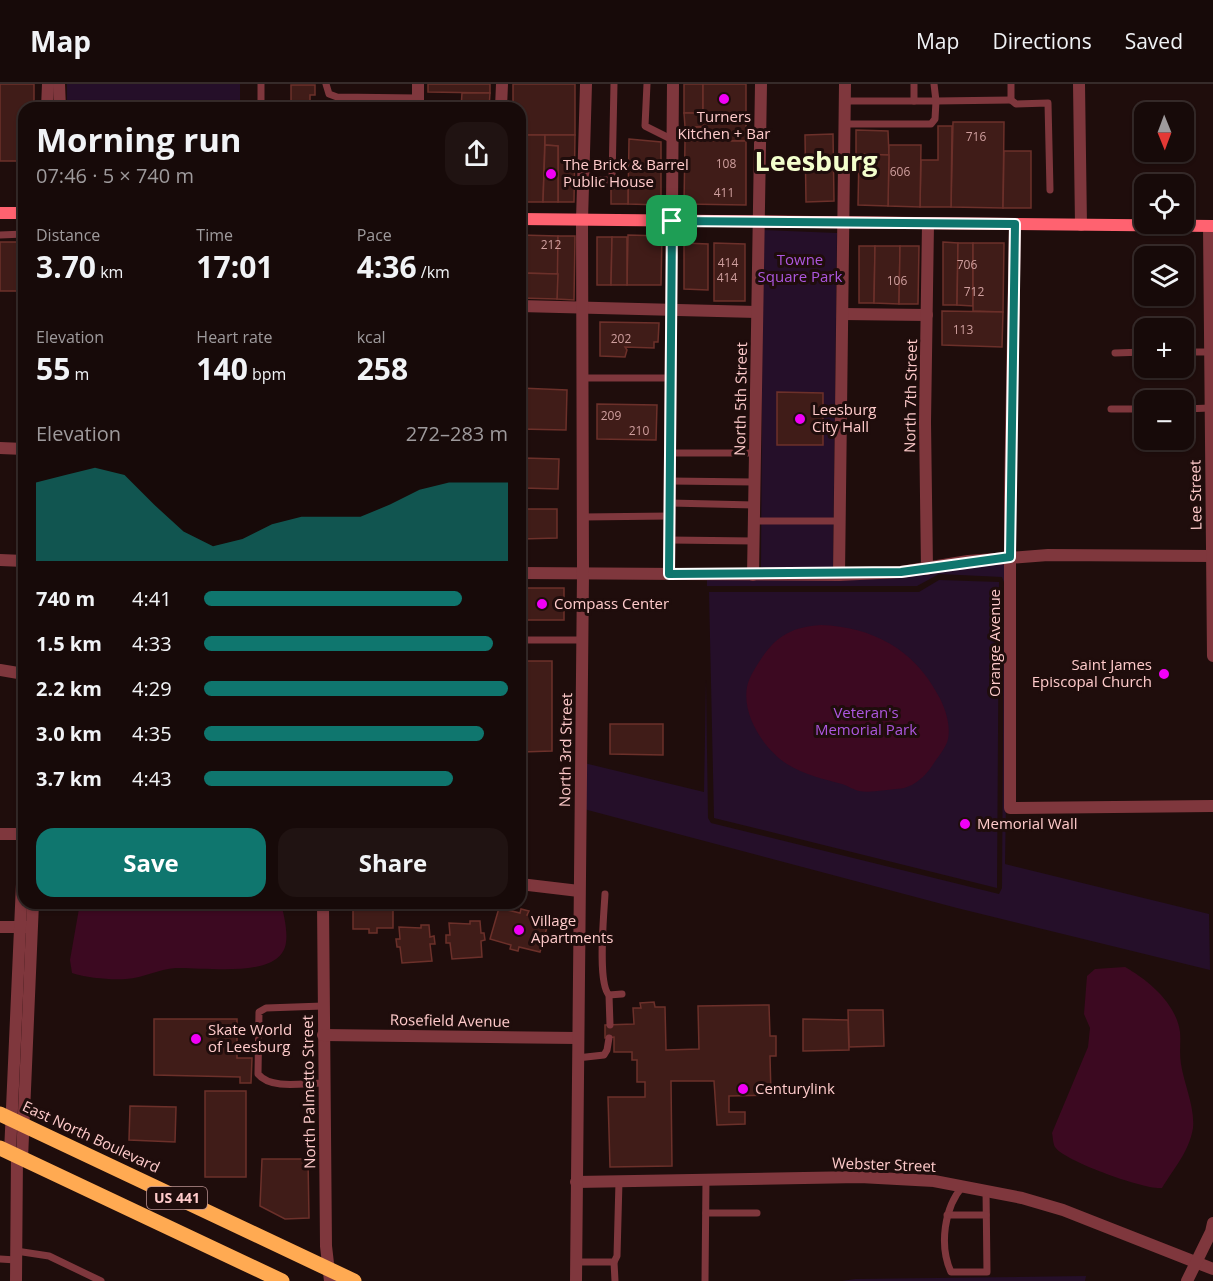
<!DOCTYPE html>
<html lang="en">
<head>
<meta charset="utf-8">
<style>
	:root { --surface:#170a09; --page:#201312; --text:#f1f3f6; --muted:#9e9a9c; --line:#362b2a; --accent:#0f766e }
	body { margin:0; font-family:"Open Sans",sans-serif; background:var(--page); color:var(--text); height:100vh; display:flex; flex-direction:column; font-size:22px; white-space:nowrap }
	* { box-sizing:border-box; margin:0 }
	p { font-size:20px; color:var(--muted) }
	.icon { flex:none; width:33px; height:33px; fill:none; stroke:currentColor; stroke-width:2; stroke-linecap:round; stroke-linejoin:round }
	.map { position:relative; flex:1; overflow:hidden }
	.drawer { position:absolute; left:18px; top:18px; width:508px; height:807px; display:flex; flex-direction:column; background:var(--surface); border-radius:18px; box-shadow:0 2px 4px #0004,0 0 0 2px var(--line) }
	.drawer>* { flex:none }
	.needle { width:39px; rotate:179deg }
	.tools { position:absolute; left:1134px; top:18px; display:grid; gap:12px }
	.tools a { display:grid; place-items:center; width:60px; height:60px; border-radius:12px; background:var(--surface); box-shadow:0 2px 4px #0004,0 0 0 2px var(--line); font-size:30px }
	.pin { position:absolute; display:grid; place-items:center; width:51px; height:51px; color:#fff; margin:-26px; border-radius:12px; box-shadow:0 3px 9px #0006 }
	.round { display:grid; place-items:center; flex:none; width:63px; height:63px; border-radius:18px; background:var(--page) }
	.headline { display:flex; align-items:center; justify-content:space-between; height:102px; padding:0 18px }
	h1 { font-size:33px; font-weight:700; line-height:45px }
	.metrics { display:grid; grid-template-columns:repeat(3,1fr); gap:9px; height:102px; padding:6px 18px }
	.metrics div { display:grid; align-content:center }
	.metrics b { font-size:30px; font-weight:700 }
	.metrics small { font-size:16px; font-weight:400 }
	.metrics p { font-size:16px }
	.chart { height:168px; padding:12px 18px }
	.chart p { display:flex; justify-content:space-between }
	.chart svg { width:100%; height:108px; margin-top:6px; fill:var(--accent); opacity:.7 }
	.cta { display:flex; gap:12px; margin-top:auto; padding:12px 18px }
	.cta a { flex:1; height:69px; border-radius:18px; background:var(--accent); color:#fff; font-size:24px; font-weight:700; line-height:69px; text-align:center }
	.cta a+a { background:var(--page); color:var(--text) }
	ul { padding:0 18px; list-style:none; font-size:20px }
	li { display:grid; grid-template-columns:96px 72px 1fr; align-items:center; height:45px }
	li i { height:15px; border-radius:8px; background:var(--accent) }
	header { display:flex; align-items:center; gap:36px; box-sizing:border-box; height:84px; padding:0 30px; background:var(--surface); border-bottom:2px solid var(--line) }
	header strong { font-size:28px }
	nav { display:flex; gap:33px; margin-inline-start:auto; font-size:21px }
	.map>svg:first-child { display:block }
	.green { fill:#250f29 }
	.water { fill:#3c0921 }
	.building { fill:#401c18; stroke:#6c302a; stroke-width:1.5 }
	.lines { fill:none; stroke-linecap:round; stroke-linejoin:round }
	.service { stroke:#7f373d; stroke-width:7 }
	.minor { stroke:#7f373d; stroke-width:12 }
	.tertiary { stroke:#7f373d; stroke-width:12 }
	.secondary { stroke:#ff6270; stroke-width:12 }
	.primary { stroke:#ffaa52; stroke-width:15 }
	.route-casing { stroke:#fff; stroke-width:12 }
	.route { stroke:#0f766e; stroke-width:8 }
	.poi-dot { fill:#f100f6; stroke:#1f0d0c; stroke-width:2 }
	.labels { text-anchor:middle; stroke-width:6; stroke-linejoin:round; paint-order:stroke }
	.number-label { font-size:12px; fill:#cf9f9e }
	.shield { fill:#1f0d0c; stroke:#bc9292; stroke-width:1.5 }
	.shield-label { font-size:14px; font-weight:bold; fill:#ffcbcb }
	.poi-label { font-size:15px; fill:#ffcbcb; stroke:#1f0d0c; text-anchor:start }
	.park-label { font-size:15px; fill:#ad57df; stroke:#1f0d0c }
	.street-label { font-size:15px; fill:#ffcbcb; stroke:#1f0d0c }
	.town-label { font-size:27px; font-weight:bold; fill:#f3ffcd; stroke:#1f0d0c }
</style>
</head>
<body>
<header>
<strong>Map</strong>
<nav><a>Map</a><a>Directions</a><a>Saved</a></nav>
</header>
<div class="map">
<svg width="1213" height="1197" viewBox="0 0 1213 1197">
	<rect width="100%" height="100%" fill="#1f0d0c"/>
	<g class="green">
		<rect x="67" y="0" width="173" height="24"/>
		<polygon points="763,146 837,149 833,484 761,483"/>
		<polygon points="1010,476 1005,780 1209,830 1210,886 957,824 580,724 580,678 704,708 706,596 708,734 711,739 999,810 1002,804 1004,498 1002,493 939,490 917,502 707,502 707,491 912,489 927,477"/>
		<polygon points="939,496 999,498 997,804 714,734 709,508 919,508"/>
		<polygon points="1086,1192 1085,1197 842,1197 855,1195"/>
	</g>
	<g class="water">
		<path d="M821 541C872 543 914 565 938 611 945 623 951 641 948 655 946 664 937 674 932 682 924 694 911 705 896 705 885 706 870 709 859 707 854 706 848 702 842 700 824 695 804 691 787 680 764 665 742 632 747 603 749 593 756 583 761 575 777 551 793 543 821 541Z"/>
		<path d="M80 819H281C284 832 291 857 282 869 266 893 201 883 176 884 158 885 144 894 126 895 110 896 87 894 72 889L70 876Z"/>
		<path d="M1125 883C1148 896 1176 919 1180 948 1181 958 1179 969 1181 980 1184 1000 1195 1023 1193 1044 1189 1068 1174 1084 1162 1104 1145 1106 1064 1077 1055 1063 1053 1060 1053 1053 1052 1049L1088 963 1090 944 1084 930 1087 892 1095 885Z"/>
	</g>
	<g class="building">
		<polygon points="0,0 34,0 34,24 24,24 24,77 0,77"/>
		<polygon points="428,0 490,0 490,9 428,8"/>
		<polygon points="513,0 575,0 575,51 520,51 520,24 513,24"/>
		<rect x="684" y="0" width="19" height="29"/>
		<rect x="703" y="0" width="43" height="57"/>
		<polygon points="291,1 315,1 315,11 310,11 310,23 291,24"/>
		<polygon points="462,9 490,9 489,24 461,24"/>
		<polygon points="684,29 703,29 703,43 685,43"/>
		<polygon points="953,38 1004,38 1003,124 951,123"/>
		<polygon points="938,42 952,42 951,123 920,123 921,76 938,76"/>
		<rect x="685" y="43" width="18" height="14"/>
		<polygon points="856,46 888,47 889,71 856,71"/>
		<polygon points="833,50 834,117 806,118 805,51"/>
		<polygon points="520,51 545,51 543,118 520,118"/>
		<polygon points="545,51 575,51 574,118 558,118 558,62 545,61"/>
		<polygon points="629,55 661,58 661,121 628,120"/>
		<polygon points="685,57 746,57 746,121 684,120"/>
		<polygon points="545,61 558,62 558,118 543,118"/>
		<polygon points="889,61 921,61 920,123 888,122"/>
		<polygon points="1004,67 1031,67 1031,124 1003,124"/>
		<polygon points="859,70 889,71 888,122 858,121"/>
		<rect x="611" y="102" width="17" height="18"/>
		<polygon points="520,151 558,152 558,190 520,189"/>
		<polygon points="628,151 662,152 661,201 627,201"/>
		<polygon points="558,152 575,152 574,216 557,215"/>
		<polygon points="597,153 612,153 611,201 597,201"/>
		<polygon points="612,153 627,153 627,201 611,201"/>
		<rect x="0" y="158" width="21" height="49"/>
		<polygon points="943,158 958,159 957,221 943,221"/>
		<polygon points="684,159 708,160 708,206 684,205"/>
		<polygon points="714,159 745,160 745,217 714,217"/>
		<polygon points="958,159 973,159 973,222 957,221"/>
		<polygon points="973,159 1004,159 1003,228 973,227"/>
		<polygon points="859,162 875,162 874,219 859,219"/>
		<polygon points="875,162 900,162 899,220 874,219"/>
		<polygon points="900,162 919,162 918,220 899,220"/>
		<polygon points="520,189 558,190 557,215 520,214"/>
		<polygon points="942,227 1003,228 1002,263 942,261"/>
		<polygon points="600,238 659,239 658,258 654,258 654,264 625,263 627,266 625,273 600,272"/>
		<polygon points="520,304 567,306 566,346 520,345"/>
		<polygon points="777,308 823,309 823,361 777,361"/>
		<polygon points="597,320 657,321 656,356 597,355"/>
		<polygon points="524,374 559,375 558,405 523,404"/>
		<polygon points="522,425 557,425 557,454 522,455"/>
		<rect x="520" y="504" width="44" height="32"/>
		<polygon points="522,577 552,577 552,667 522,668"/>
		<polygon points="610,640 663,640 663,671 610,670"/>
		<polygon points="353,819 393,819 393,844 377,844 377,849 369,849 369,845 353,845"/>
		<polygon points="499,824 520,829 521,825 529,827 527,831 549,836 540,868 519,863 518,867 510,865 511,861 490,855"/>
		<polygon points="470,837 480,837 481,849 484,849 485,856 481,857 482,873 452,875 450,859 446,859 446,851 450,851 449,839 470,840"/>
		<polygon points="421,841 429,841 430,853 434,852 435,860 430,860 432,877 402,879 400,863 397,863 396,855 400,855 399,843 421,844"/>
		<polygon points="654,918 655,923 665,923 666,966 699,965 698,922 769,921 770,952 776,952 776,972 770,972 771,1011 729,1012 729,1028 745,1028 745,1040 717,1041 714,997 671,997 672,1082 610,1083 608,1013 645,1013 645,998 637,998 637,976 632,976 632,968 614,968 614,953 605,954 605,941 634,940 633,924 641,924 640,919"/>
		<polygon points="848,926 883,926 884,962 849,963"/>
		<polygon points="154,935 237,935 237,974 252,974 251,999 240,999 240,993 154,991"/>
		<polygon points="803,935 848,936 849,966 803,967"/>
		<rect x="205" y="1007" width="41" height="86"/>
		<polygon points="130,1022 176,1023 175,1058 129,1056"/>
		<polygon points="262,1075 308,1075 309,1134 285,1135 260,1122"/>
	</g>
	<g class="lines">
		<g class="service">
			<polyline points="326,0 329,10 337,13 418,14"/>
			<polyline points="647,0 645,42 673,56"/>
			<polyline points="934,0 936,17 1011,16"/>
			<polyline points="1011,0 1011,16 1016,20 1048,19 1050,106"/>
			<polyline points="845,17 936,17 935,35 931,40 845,40"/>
			<polyline points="914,17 914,0"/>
			<polyline points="261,24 261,0"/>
			<polyline points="583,96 612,96 614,0"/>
			<polyline points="0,151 24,150"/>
			<polyline points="1184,268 1210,268"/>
			<polyline points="1115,269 1144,268"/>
			<polyline points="582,294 670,294"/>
			<polyline points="1111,325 1144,325"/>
			<polyline points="1184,325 1210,324"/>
			<polyline points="670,369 755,369"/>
			<polyline points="670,397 754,398"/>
			<polyline points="670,419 754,421"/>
			<polyline points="582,433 670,432"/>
			<polyline points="754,437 840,437"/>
			<polyline points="669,456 754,457"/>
			<polyline points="520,556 582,556"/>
			<path d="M605 810C604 830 597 899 609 911"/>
			<path d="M323 922 266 924 259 928 258 990C271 1006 304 999 323 999"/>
			<polyline points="610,941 609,911 622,910"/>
			<polyline points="577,974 604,971 607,966 609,954"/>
			<path d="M963 1102C944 1123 939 1162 951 1188H987L986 1106"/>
			<polyline points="706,1129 757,1129"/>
			<polyline points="947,1131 986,1131"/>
			<polyline points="16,1167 49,1172 101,1197"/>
			<polyline points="0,1175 16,1176"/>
			<polyline points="576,1178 614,1178 617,1172 619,1097"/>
			<polyline points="614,1178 615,1197"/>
			<polyline points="705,1197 706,1095"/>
		</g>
		<g class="minor">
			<polyline points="1079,0 1081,141"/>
			<polyline points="418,24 418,0"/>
			<polyline points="501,24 502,0"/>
			<polyline points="1015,140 1010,413 1010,724 1213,722"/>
			<polyline points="520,222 757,228"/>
			<polyline points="843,230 927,231"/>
			<polyline points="0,364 24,365"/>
			<polyline points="0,476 24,477"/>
			<polyline points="927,485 925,338 928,140"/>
			<polyline points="520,489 839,491 901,488 968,477 1048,471 1213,472"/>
			<polyline points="669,490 673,0"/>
			<polyline points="753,491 761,0"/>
			<polyline points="839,491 845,0"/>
			<polyline points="0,586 24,590"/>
			<polyline points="0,750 24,750"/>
			<polyline points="520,800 579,807"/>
			<polyline points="323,819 326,1162 330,1197"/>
			<polyline points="0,843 31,843"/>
			<polyline points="323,951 577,954"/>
			<polyline points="576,1098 860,1093 934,1097 1022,1114 1063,1126 1213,1185"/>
			<polyline points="16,1197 17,1072"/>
			<polyline points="576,1197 583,490 582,136 586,0"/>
		</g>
		<g class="tertiary">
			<polyline points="59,0 60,24"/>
			<polyline points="47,24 48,0"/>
			<polyline points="1209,142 1213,572"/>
			<polyline points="10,1069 24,755"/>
			<polyline points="22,1075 33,819"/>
			<polyline points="1187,1197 1211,1148 1213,1139"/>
		</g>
		<g class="secondary">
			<polyline points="0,129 24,129"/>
			<polyline points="520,135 1213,142"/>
		</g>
		<g class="primary">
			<polyline points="0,1030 354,1197"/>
			<polyline points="0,1064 282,1197"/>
		</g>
	</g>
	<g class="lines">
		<g class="route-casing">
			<polygon id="route" points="672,137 1015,140 1010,473 901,488 669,490"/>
		</g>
		<use href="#route" class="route"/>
	</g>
	<g class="poi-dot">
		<circle cx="724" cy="15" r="6"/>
		<circle cx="551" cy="90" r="6"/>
		<circle cx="800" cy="335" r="6"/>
		<circle cx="542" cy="520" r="6"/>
		<circle cx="1164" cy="590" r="6"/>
		<circle cx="965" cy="740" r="6"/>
		<circle cx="519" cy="846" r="6"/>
		<circle cx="196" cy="955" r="6"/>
		<circle cx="743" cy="1005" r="6"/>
	</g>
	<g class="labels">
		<g class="number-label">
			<text x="976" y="57">716</text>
			<text x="726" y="84">108</text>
			<text x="900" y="92">606</text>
			<text x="724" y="113">411</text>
			<text x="551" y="165">212</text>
			<text x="728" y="183">414</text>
			<text x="967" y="185">706</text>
			<text x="727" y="198">414</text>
			<text x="897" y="201">106</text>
			<text x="974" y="212">712</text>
			<text x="963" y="250">113</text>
			<text x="621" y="259">202</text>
			<text x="611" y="336">209</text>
			<text x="639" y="351">210</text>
		</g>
		<rect class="shield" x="147" y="1103" width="60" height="22" rx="4.5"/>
		<g class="shield-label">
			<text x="177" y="1119">US 441</text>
		</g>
		<g class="poi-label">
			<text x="724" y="38" text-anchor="middle">Turners<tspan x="724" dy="17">Kitchen + Bar</tspan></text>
			<text x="563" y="86">The Brick &amp; Barrel<tspan x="563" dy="17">Public House</tspan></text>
			<text x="812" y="331">Leesburg<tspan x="812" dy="17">City Hall</tspan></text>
			<text x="554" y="525">Compass Center</text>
			<text x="1152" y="586" text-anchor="end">Saint James<tspan x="1152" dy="17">Episcopal Church</tspan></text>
			<text x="977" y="745">Memorial Wall</text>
			<text x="531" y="842">Village<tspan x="531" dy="17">Apartments</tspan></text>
			<text x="208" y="951">Skate World<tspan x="208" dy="17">of Leesburg</tspan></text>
			<text x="755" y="1010">Centurylink</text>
		</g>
		<g class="park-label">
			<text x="800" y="181">Towne<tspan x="800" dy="17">Square Park</tspan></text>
			<text x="866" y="634">Veteran's<tspan x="866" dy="17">Memorial Park</tspan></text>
		</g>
		<g class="street-label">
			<text transform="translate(911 312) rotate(-89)" y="5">North 7th Street</text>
			<text transform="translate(741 315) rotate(-89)" y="5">North 5th Street</text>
			<text transform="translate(1196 411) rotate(-91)" y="5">Lee Street</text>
			<text transform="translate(995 559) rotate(-90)" y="5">Orange Avenue</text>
			<text transform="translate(566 666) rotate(-89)" y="5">North 3rd Street</text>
			<text transform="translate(450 937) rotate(1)" y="5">Rosefield Avenue</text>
			<text transform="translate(309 1008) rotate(-91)" y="5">North Palmetto Street</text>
			<text transform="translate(91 1053) rotate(25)" y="5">East North Boulevard</text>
			<text transform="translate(884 1081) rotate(2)" y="5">Webster Street</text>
		</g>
		<g class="town-label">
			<text x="816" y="87">Leesburg</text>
		</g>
	</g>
</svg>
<div class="tools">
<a><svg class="needle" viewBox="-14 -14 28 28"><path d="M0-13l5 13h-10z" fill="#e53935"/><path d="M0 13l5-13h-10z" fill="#9e9a9c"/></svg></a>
<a><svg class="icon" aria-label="locate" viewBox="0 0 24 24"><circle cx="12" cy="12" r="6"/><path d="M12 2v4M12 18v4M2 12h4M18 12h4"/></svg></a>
<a><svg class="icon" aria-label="layers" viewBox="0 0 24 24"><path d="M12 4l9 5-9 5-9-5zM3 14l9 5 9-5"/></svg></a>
<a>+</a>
<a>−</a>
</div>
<div class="pin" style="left:672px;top:137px;background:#1e9e55"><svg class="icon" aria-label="arrive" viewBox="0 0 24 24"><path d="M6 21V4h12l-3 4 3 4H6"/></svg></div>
<section class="drawer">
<div class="headline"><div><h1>Morning run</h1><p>07:46 · 5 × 740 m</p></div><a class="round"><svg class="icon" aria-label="share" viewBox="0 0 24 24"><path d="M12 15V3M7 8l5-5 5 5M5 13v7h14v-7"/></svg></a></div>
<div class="metrics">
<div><p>Distance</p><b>3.70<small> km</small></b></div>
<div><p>Time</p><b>17:01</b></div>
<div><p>Pace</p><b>4:36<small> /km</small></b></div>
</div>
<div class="metrics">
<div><p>Elevation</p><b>55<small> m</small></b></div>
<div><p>Heart rate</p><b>140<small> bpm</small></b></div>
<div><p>kcal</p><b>258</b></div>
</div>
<div class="chart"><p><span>Elevation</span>272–283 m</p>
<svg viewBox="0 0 160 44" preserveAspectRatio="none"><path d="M0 44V12L10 9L20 6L30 9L40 21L50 32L60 38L70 35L80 29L90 26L100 26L110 26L120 21L130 15L140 12L150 12L160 12V44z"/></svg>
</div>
<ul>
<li><b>740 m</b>4:41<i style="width:85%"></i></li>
<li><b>1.5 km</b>4:33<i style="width:95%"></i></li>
<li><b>2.2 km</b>4:29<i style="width:100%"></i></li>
<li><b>3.0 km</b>4:35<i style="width:92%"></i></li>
<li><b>3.7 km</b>4:43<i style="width:82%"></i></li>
</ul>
<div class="cta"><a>Save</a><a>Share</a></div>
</section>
</div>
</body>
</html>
